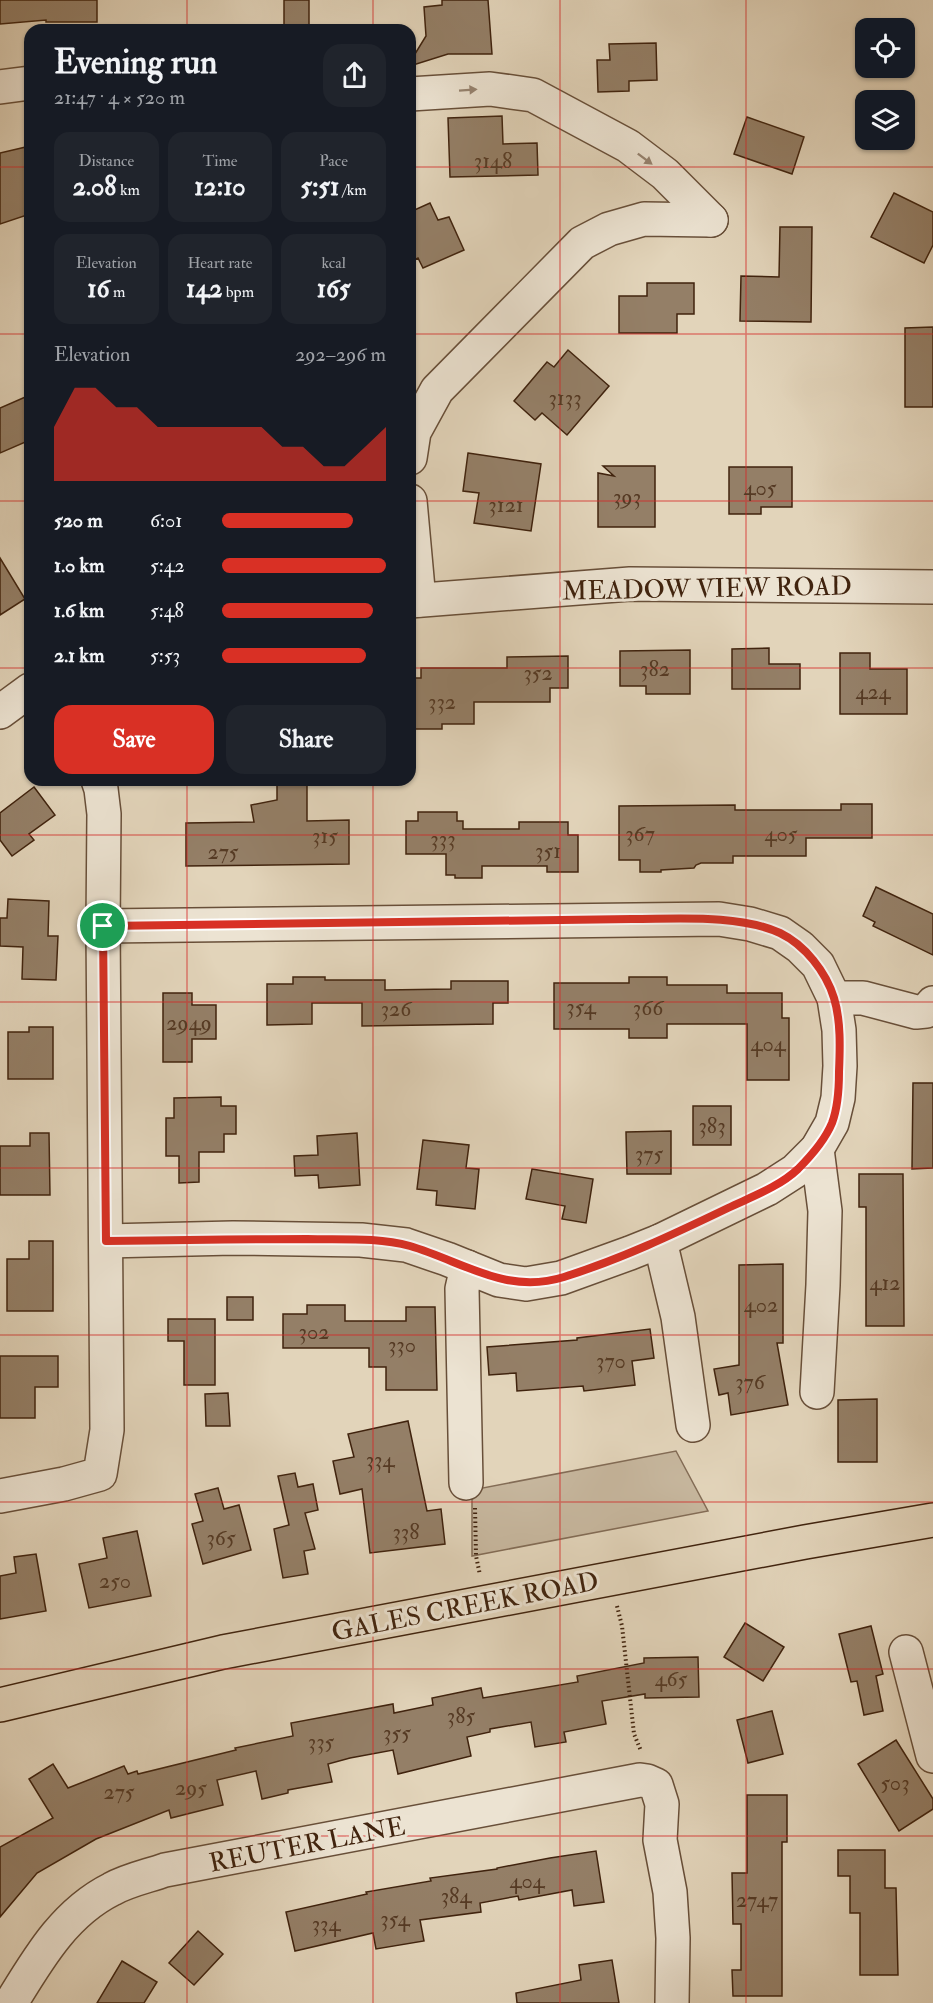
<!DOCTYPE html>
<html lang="en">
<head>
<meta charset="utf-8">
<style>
	:root { --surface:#171b24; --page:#20242c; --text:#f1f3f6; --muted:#9ea1a6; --accent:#d93025 }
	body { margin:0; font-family:"IM FELL Double Pica",serif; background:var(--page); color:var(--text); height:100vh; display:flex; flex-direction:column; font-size:22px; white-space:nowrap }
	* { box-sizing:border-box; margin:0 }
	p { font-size:20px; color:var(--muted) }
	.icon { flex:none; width:33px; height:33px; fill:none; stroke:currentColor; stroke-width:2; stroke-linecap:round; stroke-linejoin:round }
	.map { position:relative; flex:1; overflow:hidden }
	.side { position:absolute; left:24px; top:24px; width:392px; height:762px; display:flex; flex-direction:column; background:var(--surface); border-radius:18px; box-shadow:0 2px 4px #0004 }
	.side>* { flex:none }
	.tools { position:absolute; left:855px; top:18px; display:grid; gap:12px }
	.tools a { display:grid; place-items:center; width:60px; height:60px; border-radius:12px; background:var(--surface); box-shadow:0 2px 4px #0004; font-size:30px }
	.pin { position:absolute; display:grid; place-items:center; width:51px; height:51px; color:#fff; margin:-26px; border:3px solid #fff; border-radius:50%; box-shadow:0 2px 6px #0007 }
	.round { display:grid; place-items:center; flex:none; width:63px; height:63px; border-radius:18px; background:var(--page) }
	.overview { display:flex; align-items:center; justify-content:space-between; height:102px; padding:0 30px }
	h1 { font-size:33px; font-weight:700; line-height:45px }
	.figures { display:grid; grid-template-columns:repeat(3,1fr); gap:9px; height:102px; padding:6px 30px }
	.figures div { display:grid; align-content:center; border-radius:15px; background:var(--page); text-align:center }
	.figures b { font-size:26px; font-weight:700 }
	.figures small { font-size:16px; font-weight:400 }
	.figures p { font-size:16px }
	.chart { height:168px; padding:12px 30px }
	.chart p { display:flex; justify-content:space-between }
	.chart svg { width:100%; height:108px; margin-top:6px; fill:var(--accent); opacity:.7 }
	.cta { display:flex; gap:12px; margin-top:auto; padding:12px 30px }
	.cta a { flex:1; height:69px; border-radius:18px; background:var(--accent); color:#fff; font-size:24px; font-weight:700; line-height:69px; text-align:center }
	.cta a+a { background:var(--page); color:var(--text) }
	ul { padding:0 30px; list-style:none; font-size:20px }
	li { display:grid; grid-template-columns:96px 72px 1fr; align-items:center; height:45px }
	li i { height:15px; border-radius:8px; background:var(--accent) }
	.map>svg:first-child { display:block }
	.green { fill:#c6b69d; stroke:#836c56; stroke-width:1.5 }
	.building { fill:#947f67; stroke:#40230e; stroke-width:1.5 }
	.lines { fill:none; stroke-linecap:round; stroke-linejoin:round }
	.minor-casing { stroke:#684f39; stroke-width:36 }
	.major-casing { stroke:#40230e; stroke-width:36 }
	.path { stroke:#40230e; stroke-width:4; stroke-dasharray:1.5 3; stroke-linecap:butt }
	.minor { stroke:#ece3d2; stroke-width:33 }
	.major { stroke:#e2d4ba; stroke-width:33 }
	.oneway { fill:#968370 }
	.route-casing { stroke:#fff; stroke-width:12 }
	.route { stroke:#d93025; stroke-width:8 }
	.grid { fill:none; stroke:#d62828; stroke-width:1.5; stroke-opacity:0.55 }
	.labels { text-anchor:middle; stroke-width:6; stroke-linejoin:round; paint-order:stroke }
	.number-label { font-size:22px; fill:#553a24 }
	.street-label { font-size:26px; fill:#40230e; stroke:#ece3d2 }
</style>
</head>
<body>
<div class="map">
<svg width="933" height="2003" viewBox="0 0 933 2003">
	<rect width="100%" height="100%" fill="#e2d4ba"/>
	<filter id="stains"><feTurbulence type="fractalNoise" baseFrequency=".00333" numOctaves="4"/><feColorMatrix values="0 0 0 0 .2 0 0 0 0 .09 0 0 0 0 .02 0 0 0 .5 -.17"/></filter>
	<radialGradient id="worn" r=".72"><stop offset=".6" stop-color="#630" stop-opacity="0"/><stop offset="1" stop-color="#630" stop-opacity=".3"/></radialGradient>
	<polygon class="green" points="676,1451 708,1511 472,1556 472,1490"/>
	<g class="building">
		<polygon points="0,0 97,0 97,22 46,22 46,20 0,24"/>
		<rect x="284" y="0" width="25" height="28"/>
		<polygon points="442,0 488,0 492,54 448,54 410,66 410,62 426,36 424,7 442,5"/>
		<polygon points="656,43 657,80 629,81 629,91 598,92 597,60 610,60 609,44"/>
		<polygon points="502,116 503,144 537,143 538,175 450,177 448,118"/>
		<polygon points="747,117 804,137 792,174 734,154"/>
		<polygon points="30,146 30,214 0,224 0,153"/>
		<polygon points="894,193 933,212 933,245 924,263 871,237"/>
		<polygon points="430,203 438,220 449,217 464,250 423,268 418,258 410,262 410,212"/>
		<polygon points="780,227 812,227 811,322 740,321 741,276 779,277"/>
		<polygon points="647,283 694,283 694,314 677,314 677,333 619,333 619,296 647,296"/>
		<polygon points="933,327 933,407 905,407 905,328"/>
		<polygon points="568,350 609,386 567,435 542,413 535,420 514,401 547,362 554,367"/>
		<polygon points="30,395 30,440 0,453 0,408"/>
		<polygon points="468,453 541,464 531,531 474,523 479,493 463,491"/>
		<polygon points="603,466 655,466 655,527 598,527 598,473 614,476"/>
		<polygon points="729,467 792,467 792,507 761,507 761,514 729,514"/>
		<polygon points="0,558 25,599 0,615"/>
		<polygon points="769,648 769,664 800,664 800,689 732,689 732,649"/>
		<polygon points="690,650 690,694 646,694 646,686 620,686 620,651"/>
		<polygon points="840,653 870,653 870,669 907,669 907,714 840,714"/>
		<polygon points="568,656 568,688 550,688 550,702 474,702 474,724 442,724 442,729 410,729 410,678 421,678 421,668 507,668 507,657"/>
		<polygon points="277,780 307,780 307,821 349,820 349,864 186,866 186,823 254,822 251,805 277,800"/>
		<polygon points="34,787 55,815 29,834 34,840 12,856 0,840 0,813"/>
		<polygon points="841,804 872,804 872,838 806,838 806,856 733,856 733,863 701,863 696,865 694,868 661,870 661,872 640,872 640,860 619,860 619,806 735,805 735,810 841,810"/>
		<polygon points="418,812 457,812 457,821 463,821 463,829 519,829 519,822 568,822 568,835 578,835 578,872 547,872 547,866 482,866 482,878 455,878 455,875 446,875 446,854 406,854 406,821 418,821"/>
		<polygon points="876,887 933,914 933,955 873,926 875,922 863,916"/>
		<polygon points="8,899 49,901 48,936 58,936 56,980 22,979 23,947 0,946 0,918 7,918"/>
		<polygon points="293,977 325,977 325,980 385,980 385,990 451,989 451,981 508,981 508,1003 493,1003 493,1024 362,1026 362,1003 312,1003 312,1024 267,1025 267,984 293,984"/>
		<polygon points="629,977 667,977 667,985 727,985 727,993 782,993 782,1018 789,1018 789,1080 747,1080 747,1024 667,1024 667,1038 629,1038 629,1029 554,1029 554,983 629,983"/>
		<polygon points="163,993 192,993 192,1005 216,1005 216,1039 192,1039 192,1062 163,1062"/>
		<polygon points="29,1027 53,1027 53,1079 8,1079 8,1032 29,1032"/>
		<polygon points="913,1083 933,1083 933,1168 912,1169"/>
		<polygon points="221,1097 221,1106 236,1106 236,1134 224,1134 224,1152 199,1152 199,1182 179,1183 179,1156 166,1156 166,1118 174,1118 174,1098"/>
		<rect x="693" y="1106" width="38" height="39"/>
		<polygon points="671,1131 671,1174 627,1174 626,1132"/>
		<polygon points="30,1133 49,1133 50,1195 0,1195 0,1146 30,1146"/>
		<polygon points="357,1133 360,1185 319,1188 318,1175 295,1176 294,1156 318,1155 317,1136"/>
		<polygon points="423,1140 469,1145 466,1168 479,1169 475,1209 436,1205 437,1191 417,1189"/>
		<polygon points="532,1169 593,1179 586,1223 562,1219 565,1206 526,1199"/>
		<polygon points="859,1174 903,1174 904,1326 866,1326 866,1207 859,1207"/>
		<polygon points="29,1241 53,1241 53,1311 7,1311 7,1259 29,1259"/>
		<polygon points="783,1264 783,1343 777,1343 788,1405 731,1415 728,1393 719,1395 714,1369 739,1365 739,1265"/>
		<rect x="227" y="1297" width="26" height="23"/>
		<polygon points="307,1305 345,1305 345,1321 406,1321 406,1307 435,1307 437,1390 386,1390 386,1367 369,1367 369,1348 283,1348 283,1314 307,1314"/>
		<polygon points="168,1319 215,1319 215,1385 184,1385 184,1341 168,1341"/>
		<polygon points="650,1329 654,1358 632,1361 635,1385 584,1391 583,1386 517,1391 516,1373 489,1375 487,1347 577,1340 577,1338"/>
		<polygon points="0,1356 58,1356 58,1387 35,1387 35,1418 0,1418"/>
		<polygon points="228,1393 230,1426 206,1426 205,1394"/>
		<polygon points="877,1399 877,1462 838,1462 838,1400"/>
		<polygon points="408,1421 427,1511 441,1509 445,1544 370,1553 362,1489 340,1494 333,1461 354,1457 348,1434"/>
		<polygon points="295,1473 298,1487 313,1484 318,1510 305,1513 315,1549 304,1551 308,1574 283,1578 274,1529 289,1525 278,1476"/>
		<polygon points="218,1488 224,1509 239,1505 251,1550 203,1564 192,1524 203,1521 195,1494"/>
		<polygon points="137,1531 151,1596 89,1608 79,1564 107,1558 103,1538"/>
		<polygon points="36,1554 46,1611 0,1619 0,1576 16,1573 14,1557"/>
		<polygon points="745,1623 784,1647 763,1681 724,1657"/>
		<polygon points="871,1626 883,1674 876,1676 883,1711 864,1715 857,1681 851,1682 839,1634"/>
		<polygon points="698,1657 699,1697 645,1698 645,1694 602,1701 606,1724 564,1732 566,1742 535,1747 531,1722 490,1729 490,1732 467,1737 471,1756 398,1774 393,1750 350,1758 328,1764 332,1782 288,1790 288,1793 262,1799 256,1771 217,1780 223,1805 171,1818 169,1810 96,1839 37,1873 0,1917 0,1847 53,1818 29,1779 53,1764 68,1788 124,1766 128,1774 137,1771 138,1774 236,1750 235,1748 293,1736 291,1723 393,1704 394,1713 433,1705 432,1698 481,1688 483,1698 578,1682 577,1676 644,1663 644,1658"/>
		<polygon points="772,1711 783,1754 748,1763 737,1720"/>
		<polygon points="896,1740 933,1799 933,1809 899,1831 858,1764"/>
		<polygon points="747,1795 787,1795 787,1842 782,1842 782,1996 733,1996 732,1970 741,1970 741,1924 733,1924 732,1873 747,1873"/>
		<polygon points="838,1850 885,1850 885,1888 896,1888 898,1975 860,1975 860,1913 850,1913 850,1876 838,1876"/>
		<polygon points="596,1851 604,1902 574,1906 572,1890 519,1900 518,1896 480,1903 481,1912 420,1920 424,1941 376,1949 373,1933 295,1951 286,1912 367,1894 366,1892 431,1881 430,1878 497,1869 497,1868 550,1858"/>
		<polygon points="198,1931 223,1954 194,1985 169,1963"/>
		<polygon points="612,1960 619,2003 517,2003 516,1993 581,1980 579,1965"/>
		<polygon points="122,1961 157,1982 144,2003 97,2003"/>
	</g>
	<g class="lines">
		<g class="minor-casing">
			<g id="minor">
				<polyline points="0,87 30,83"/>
				<polyline points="410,94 490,89 533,95 628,146 665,174 711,220"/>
				<polyline points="410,458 414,432 437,390 582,243 609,229 644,219 711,220"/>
				<polyline points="410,501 419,600"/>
				<polyline points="410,601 630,584 933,587"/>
				<polyline points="0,712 30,690"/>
				<polyline points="103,926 719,919 750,924 780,933 800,947 818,965 834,998 839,1030 840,1066 838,1098 832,1123 817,1149 795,1171 767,1189 660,1241 630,1253 561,1278 526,1284 499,1280 447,1259 406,1245 361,1240 233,1238 106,1241"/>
				<polyline points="834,998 863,998 916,1012 926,1011 933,1003"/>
				<polyline points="817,1149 825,1211 823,1285 817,1392"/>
				<polyline points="660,1241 678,1317 693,1425"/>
				<polyline points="466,1483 462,1289 467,1267"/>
				<polyline points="0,1496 64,1484 100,1474 107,1430 103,926 104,814 101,789 98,780"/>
				<polyline points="906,1652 933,1756"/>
				<path d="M11 2003C38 1959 64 1913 112 1889 128 1880 148 1876 165 1870L640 1780 647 1781 656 1785 662 1804 660 1840 670 1892 673 1938 672 2003"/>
			</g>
		</g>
		<g class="major-casing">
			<polyline id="major" points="0,1705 223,1652 805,1542 933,1520"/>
		</g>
		<g class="path">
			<polyline points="475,1508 476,1556 480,1575"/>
			<polyline points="617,1606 622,1626 634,1734 641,1751"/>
		</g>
		<use href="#minor" class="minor"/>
		<use href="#major" class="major"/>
	</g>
	<defs><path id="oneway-solid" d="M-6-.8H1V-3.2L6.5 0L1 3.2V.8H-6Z" transform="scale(1.5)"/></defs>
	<g class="oneway">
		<use href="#oneway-solid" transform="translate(468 90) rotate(-4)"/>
		<use href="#oneway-solid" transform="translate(645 159) rotate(37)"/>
	</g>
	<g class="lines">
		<g class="route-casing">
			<path id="route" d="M632 919C677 919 739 914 780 933 805 945 826 972 834 998 841 1021 840 1048 839 1072 839 1089 838 1107 832 1123 825 1140 811 1156 798 1169 779 1187 751 1197 728 1208 674 1234 621 1259 564 1277 506 1295 464 1262 410 1246 377 1237 340 1240 307 1239 240 1239 173 1240 106 1241L103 926Z"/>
		</g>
		<use href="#route" class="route"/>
	</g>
	<path class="grid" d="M187 0V30M373 0V30M560 0V2003M746 0V2003M0 167H30M410 167H933M0 334H30M410 334H933M0 501H30M410 501H933M0 668H30M410 668H933M187 780V2003M373 780V2003M0 835H933M0 1002H933M0 1168H933M0 1335H933M0 1502H933M0 1669H933M0 1836H933"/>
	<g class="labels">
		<g class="number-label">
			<text x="493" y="168">3148</text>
			<text x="565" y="405">3133</text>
			<text x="760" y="495">405</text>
			<text x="627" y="504">393</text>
			<text x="506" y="512">3121</text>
			<text x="655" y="676">382</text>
			<text x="538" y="680">352</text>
			<text x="873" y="699">424</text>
			<text x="442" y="709">332</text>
			<text x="640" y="841">367</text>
			<text x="781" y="841">405</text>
			<text x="325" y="843">315</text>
			<text x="443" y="846">333</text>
			<text x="548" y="858">351</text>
			<text x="223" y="859">275</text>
			<text x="581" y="1014">354</text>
			<text x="648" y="1015">366</text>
			<text x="396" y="1016">326</text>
			<text x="189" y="1030">2949</text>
			<text x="768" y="1051">404</text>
			<text x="712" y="1133">383</text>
			<text x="649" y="1161">375</text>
			<text x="885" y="1290">412</text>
			<text x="761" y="1312">402</text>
			<text x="314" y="1339">302</text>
			<text x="402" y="1352">330</text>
			<text x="611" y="1368">370</text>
			<text x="750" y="1389">376</text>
			<text x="380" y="1467">334</text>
			<text x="406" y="1539">338</text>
			<text x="221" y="1545">365</text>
			<text x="115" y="1588">250</text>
			<text x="671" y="1686">465</text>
			<text x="461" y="1723">385</text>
			<text x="397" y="1740">355</text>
			<text x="321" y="1749">335</text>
			<text x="895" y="1790">503</text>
			<text x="191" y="1795">295</text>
			<text x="119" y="1799">275</text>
			<text x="527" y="1888">404</text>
			<text x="456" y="1903">384</text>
			<text x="757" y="1907">2747</text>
			<text x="395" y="1926">354</text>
			<text x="326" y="1931">334</text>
		</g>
		<g class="street-label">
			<text transform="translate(707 588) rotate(-1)" y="9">MEADOW VIEW ROAD</text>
			<text transform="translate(465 1606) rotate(-11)" y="9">GALES CREEK ROAD</text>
			<text transform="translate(307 1844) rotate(-11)" y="9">REUTER LANE</text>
		</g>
	</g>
	<rect width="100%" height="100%" filter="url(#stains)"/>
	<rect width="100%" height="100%" fill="url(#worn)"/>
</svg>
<div class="tools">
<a><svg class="icon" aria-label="locate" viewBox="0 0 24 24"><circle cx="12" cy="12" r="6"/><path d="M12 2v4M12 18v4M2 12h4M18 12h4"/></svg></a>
<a><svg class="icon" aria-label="layers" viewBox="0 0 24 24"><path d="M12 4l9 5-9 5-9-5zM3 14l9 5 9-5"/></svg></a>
</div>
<div class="pin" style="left:103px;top:926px;background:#1e9e55"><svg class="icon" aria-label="arrive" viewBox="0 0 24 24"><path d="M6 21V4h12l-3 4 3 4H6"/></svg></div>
<section class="side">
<div class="overview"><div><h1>Evening run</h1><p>21:47 · 4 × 520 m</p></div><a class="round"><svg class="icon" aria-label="share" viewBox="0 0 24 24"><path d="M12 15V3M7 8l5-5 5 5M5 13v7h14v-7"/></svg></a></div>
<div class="figures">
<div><p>Distance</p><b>2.08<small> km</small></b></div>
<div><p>Time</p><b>12:10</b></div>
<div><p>Pace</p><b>5:51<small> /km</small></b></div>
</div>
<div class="figures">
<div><p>Elevation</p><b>16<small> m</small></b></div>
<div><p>Heart rate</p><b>142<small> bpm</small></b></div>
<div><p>kcal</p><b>165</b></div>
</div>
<div class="chart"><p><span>Elevation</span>292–296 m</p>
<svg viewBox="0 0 160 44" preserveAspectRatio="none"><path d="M0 44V22L10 6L20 6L30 14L40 14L50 22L60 22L70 22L80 22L90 22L100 22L110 30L120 30L130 38L140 38L150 30L160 22V44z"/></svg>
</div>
<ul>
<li><b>520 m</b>6:01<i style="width:80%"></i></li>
<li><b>1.0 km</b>5:42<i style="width:100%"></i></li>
<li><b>1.6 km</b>5:48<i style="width:92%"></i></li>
<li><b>2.1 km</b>5:53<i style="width:88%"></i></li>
</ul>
<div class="cta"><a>Save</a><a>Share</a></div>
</section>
</div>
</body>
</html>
